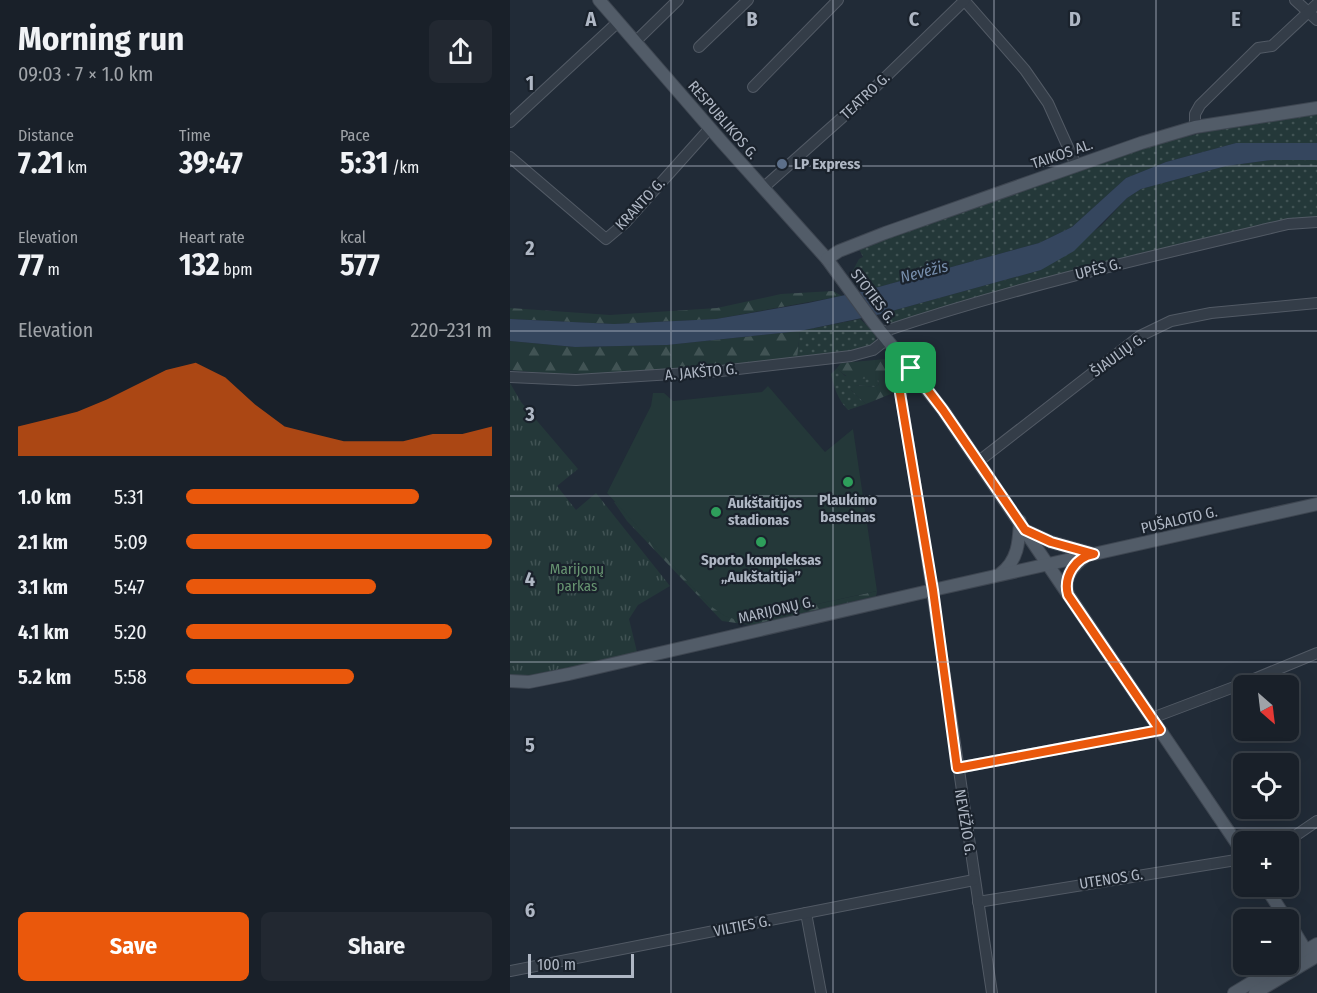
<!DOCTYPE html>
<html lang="en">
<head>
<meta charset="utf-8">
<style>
	:root { --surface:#192029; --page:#222831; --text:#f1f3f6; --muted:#9fa3a8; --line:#373e46; --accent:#ea580c }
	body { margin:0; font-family:"Fira Sans Condensed",sans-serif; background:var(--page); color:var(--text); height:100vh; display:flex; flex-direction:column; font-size:22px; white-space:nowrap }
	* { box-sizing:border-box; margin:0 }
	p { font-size:20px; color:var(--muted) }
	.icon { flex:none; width:33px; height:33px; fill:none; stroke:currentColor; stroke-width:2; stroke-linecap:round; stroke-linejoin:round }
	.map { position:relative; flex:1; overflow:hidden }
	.panel { display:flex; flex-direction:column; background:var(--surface); width:510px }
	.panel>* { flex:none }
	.needle { width:39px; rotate:152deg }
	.buttons { position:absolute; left:723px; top:675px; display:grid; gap:12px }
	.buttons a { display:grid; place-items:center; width:66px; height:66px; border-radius:9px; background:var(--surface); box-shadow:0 6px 24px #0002,0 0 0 2px var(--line); font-size:30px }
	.scale { position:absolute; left:18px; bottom:15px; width:106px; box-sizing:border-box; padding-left:6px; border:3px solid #afb7c4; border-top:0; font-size:16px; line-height:21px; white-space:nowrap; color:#afb7c4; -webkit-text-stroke:4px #1a222c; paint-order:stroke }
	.pin { position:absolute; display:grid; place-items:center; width:51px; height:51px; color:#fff; margin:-26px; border-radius:12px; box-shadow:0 3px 9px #0006 }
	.round { display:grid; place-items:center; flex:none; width:63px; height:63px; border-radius:9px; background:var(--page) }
	.headline { display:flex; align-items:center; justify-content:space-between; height:102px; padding:0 18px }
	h1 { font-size:33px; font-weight:700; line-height:45px }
	.metrics { display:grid; grid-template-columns:repeat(3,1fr); gap:9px; height:102px; padding:6px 18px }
	.metrics div { display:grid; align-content:center }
	.metrics b { font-size:30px; font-weight:700 }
	.metrics small { font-size:16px; font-weight:400 }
	.metrics p { font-size:16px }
	.chart { height:168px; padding:12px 18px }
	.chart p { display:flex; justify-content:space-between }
	.chart svg { width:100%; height:108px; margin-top:6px; fill:var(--accent); opacity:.7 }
	.cta { display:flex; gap:12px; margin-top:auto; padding:12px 18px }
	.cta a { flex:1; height:69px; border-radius:9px; background:var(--accent); color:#fff; font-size:24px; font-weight:700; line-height:69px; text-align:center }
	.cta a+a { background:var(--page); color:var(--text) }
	ul { padding:0 18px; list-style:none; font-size:20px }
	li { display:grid; grid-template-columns:96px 72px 1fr; align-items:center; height:45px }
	li i { height:15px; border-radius:8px; background:var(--accent) }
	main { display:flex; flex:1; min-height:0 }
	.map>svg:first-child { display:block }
	.grass { fill:url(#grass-dots) }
	.forest { fill:url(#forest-firs) }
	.park { fill:url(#park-tufts) }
	.pitch { fill:#243839 }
	.water { fill:#35465e }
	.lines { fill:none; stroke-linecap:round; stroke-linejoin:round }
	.minor-casing { stroke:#525a65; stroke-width:12 }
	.major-casing { stroke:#3e4651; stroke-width:14 }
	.minor { stroke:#343d48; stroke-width:10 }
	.major { stroke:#525c68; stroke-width:12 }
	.route-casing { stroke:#fff; stroke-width:12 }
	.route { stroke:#ea580c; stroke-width:8 }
	.grid { fill:none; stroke:#afb7c4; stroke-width:1.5; stroke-opacity:0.55 }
	.service-dot { fill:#5c6f8a; stroke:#1a222c; stroke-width:2 }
	.leisure-dot { fill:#2e9e5b; stroke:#1a222c; stroke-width:2 }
	.labels { text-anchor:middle; stroke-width:4.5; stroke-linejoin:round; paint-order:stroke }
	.street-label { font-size:15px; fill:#afb7c4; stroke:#1a222c }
	.poi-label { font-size:15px; font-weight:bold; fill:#afb7c4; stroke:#1a222c; text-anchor:start }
	.park-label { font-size:15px; fill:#679471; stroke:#1a222c }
	.water-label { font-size:16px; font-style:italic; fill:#778eac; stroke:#1a222c }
	.grid-label { font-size:20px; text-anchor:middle; font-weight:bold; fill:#afb7c4; stroke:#1a222c; stroke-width:4.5; stroke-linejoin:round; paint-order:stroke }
</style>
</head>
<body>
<main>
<section class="panel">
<div class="headline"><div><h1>Morning run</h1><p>09:03 · 7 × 1.0 km</p></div><a class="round"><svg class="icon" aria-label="share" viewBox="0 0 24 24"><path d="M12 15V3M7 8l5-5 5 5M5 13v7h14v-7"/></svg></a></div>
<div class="metrics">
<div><p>Distance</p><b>7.21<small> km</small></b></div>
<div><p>Time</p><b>39:47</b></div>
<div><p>Pace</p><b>5:31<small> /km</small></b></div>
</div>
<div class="metrics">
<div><p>Elevation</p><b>77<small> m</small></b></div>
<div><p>Heart rate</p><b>132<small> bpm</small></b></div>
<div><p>kcal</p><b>577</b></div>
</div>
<div class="chart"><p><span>Elevation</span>220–231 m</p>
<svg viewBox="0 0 160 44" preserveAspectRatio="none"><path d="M0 44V32L10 29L20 26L30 21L40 15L50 9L60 6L70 12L80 23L90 32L100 35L110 38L120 38L130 38L140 35L150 35L160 32V44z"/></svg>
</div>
<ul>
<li><b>1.0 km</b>5:31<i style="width:76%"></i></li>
<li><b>2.1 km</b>5:09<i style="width:100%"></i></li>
<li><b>3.1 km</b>5:47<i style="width:62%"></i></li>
<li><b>4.1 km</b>5:20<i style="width:87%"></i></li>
<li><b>5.2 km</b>5:58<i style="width:55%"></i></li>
</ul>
<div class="cta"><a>Save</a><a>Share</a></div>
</section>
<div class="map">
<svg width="807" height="993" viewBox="0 0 807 993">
	<defs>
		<pattern id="grass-dots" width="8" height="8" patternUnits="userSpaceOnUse" patternTransform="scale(1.5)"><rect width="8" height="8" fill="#243839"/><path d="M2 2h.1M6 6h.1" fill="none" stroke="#415354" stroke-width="1.8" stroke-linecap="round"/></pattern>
		<pattern id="forest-firs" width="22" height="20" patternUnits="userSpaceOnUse" patternTransform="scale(1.5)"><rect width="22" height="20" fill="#243839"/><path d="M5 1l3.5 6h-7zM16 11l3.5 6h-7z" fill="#415354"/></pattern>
		<pattern id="park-tufts" width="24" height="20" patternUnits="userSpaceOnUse" patternTransform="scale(1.5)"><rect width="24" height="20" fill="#243839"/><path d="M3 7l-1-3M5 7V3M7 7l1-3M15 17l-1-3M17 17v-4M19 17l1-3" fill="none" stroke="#415354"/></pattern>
	</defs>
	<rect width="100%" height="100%" fill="#212b37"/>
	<g class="grass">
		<polygon points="807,113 807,143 726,143 656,162 616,178 562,227 529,243 354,291 341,274 349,259 353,257 349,249 638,146 704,130"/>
		<polygon points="761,160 807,160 807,222 778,224 379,326 371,314 531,270 591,226 617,198 631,189 716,166"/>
		<path d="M350 319 366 334 365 342C343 356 312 355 287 359L290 331Z"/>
		<path d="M327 368 335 376 368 377 369 384 365 387 346 385 341 390 356 404 338 410C328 400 324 387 321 374Z"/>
	</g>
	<g class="forest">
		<polygon points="323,291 332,296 206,319 104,324 0,319 0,308 100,315 207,308 271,294"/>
		<path d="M290 331 287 359C191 368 96 380 0 370V341L65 347 157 345Z"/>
		<path d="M376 359 381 364 388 391 356 404 341 390V387L346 385 365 387 369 384 368 378C348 377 342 384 327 368L331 363Z"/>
		<polygon points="104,502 107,502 293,607 294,611 303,609 303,605 367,591 366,596 241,625 212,621 117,521"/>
	</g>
	<polygon class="park" points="0,383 11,402 68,469 47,486 66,510 86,493 160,586 128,605 119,619 127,652 20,677 0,678"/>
	<polygon class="pitch" points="258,386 315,452 343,429 367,591 303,605 303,609 294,611 292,607 237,621 227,620 215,616 199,605 97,493 141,406 143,393 154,393 163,401 252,392"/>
	<polygon class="water" points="726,143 807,143 807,160 761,160 716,166 631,189 617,198 564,251 531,270 371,314 290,331 157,345 65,347 0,341 0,319 104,324 206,319 298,303 354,291 529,243 562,227 616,178 656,162"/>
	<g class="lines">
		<g class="minor-casing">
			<g id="minor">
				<polyline points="454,0 515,70 538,103 566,165"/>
				<polyline points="785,0 807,20"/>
				<polyline points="125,42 168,0"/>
				<polyline points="189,47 238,0"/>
				<polyline points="243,87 328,0"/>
				<polyline points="0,122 108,22"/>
				<polyline points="685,127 685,114 690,105 748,48 762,46 807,4"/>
				<polyline points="0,157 96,239 115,223 200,128"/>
				<polyline points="253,188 353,99 455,0"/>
				<path d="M372 332C505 287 642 256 778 224L807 222"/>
				<path d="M401 368 392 383 391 398C425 596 452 795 482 993"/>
				<polyline points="0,377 66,380 211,371 341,356 363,350 377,339"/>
				<polyline points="469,461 630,336 661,321 701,313 807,303"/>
				<polyline points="642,718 732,684 807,653"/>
				<polyline points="447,768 650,730"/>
				<polyline points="776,842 807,821"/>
				<polyline points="468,902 726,860 734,856"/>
				<polyline points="296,913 311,993"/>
				<polyline points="0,971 464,880"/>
			</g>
		</g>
		<g class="major-casing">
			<g id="major">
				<polyline points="89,0 212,142 317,259 363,322 433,410 734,854"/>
				<polyline points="317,259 329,251 375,233 631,143 685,127 807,108"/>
				<polyline points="517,531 541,542 580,553"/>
				<path d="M490 574C508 561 509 542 510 521"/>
				<path d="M558 594C553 577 563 566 576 556"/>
				<polyline points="0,681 19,682 59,674 423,590 807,504"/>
				<polyline points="755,886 777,920"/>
				<polyline points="778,921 801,959"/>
				<polyline points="778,961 807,944"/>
				<polyline points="724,993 772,964"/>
				<polyline points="745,993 807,956"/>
			</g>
		</g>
		<use href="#minor" class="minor"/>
		<use href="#major" class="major"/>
	</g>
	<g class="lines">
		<g class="route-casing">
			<path id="route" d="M401 368 433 410 515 530 541 542 584 554C565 557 553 577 558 595L650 730 447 768 423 590 390 393 392 383Z"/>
		</g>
		<use href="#route" class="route"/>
	</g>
	<path class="grid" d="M161 0V993M323 0V993M484 0V993M646 0V993M0 166H807M0 331H807M0 496H807M0 662H807M0 828H807"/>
	<circle class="service-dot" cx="272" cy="164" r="6"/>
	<g class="leisure-dot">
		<circle cx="338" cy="482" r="6"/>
		<circle cx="206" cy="512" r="6"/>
		<circle cx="251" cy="542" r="6"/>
	</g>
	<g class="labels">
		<g class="street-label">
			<text transform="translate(355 96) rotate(-43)" y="5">TEATRO G.</text>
			<text transform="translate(213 120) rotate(49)" y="5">RESPUBLIKOS G.</text>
			<text transform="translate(552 154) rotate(-19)" y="5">TAIKOS AL.</text>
			<text transform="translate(130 204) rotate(-47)" y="5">KRANTO G.</text>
			<text transform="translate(588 269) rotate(-14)" y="5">UPĖS G.</text>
			<text transform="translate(363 296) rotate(53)" y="5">STOTIES G.</text>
			<text transform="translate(608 355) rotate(-36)" y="5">ŠIAULIŲ G.</text>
			<text transform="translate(191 372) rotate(-5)" y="5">A. JAKŠTO G.</text>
			<text transform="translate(669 520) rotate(-13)" y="5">PUŠALOTO G.</text>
			<text transform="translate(266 610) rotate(-13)" y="5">MARIJONŲ G.</text>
			<text transform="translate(455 822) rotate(81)" y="5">NEVĖŽIO G.</text>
			<text transform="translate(601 879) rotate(-9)" y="5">UTENOS G.</text>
			<text transform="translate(232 926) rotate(-11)" y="5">VILTIES G.</text>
		</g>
		<g class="poi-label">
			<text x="284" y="169">LP Express</text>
			<text x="338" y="505" text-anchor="middle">Plaukimo<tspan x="338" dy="17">baseinas</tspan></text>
			<text x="218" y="508">Aukštaitijos<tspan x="218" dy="17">stadionas</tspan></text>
			<text x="251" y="565" text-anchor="middle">Sporto kompleksas<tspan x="251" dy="17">„Aukštaitija”</tspan></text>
		</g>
		<g class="park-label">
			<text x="67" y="574">Marijonų<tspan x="67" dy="17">parkas</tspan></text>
		</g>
		<g class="water-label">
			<text transform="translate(414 271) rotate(-14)" y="6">Nevėžis</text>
		</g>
	</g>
	<g class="grid-label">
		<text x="81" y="26">A</text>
		<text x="242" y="26">B</text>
		<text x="404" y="26">C</text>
		<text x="565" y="26">D</text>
		<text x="726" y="26">E</text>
		<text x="20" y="90">1</text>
		<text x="20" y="255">2</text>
		<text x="20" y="421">3</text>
		<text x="20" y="586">4</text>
		<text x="20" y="752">5</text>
		<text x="20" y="917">6</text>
	</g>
</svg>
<div class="buttons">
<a><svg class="needle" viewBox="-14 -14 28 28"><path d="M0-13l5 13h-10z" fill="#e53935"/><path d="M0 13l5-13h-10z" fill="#9fa3a8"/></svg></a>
<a><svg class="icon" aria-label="locate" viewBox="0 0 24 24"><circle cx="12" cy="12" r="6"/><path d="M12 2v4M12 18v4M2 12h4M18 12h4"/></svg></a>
<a>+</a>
<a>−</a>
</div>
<div class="scale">100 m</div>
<div class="pin" style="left:401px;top:368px;background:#1e9e55"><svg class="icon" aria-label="arrive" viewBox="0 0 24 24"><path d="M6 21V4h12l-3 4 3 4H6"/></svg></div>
</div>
</main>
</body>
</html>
